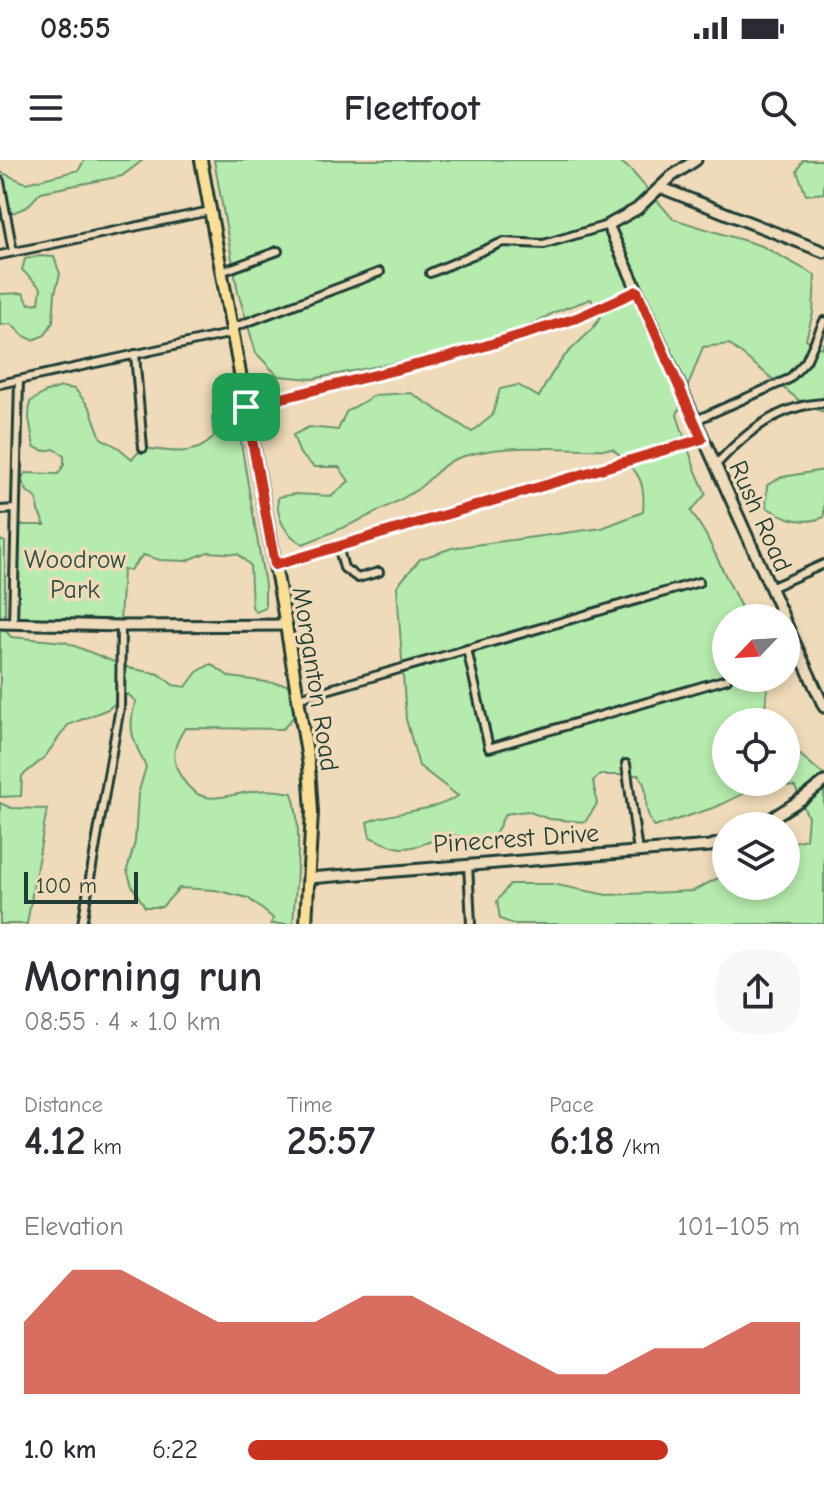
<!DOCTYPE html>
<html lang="en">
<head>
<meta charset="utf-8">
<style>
	:root { --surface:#fff; --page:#f7f7f7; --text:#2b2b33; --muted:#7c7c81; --accent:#c8321e }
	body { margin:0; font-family:"Comic Neue",sans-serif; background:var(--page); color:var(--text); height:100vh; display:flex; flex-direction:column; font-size:30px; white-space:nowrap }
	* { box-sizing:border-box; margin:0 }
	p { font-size:26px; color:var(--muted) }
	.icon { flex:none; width:44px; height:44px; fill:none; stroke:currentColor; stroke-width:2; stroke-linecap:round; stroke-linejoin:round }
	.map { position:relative; height:764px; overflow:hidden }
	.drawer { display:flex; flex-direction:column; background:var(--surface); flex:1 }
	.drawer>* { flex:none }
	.needle { width:52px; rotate:245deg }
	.fabs { position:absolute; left:712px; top:444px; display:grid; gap:16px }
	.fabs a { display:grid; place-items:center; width:88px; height:88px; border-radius:50%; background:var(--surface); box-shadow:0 4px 12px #0003; font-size:40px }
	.scale { position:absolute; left:24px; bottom:20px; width:114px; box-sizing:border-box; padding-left:8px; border:4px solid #1f3d34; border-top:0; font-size:22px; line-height:28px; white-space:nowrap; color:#1f3d34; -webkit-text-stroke:6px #efdab9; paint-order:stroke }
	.pin { position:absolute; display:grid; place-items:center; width:68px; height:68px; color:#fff; margin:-34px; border-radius:16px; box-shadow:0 4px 12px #0006 }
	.round { display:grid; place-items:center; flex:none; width:84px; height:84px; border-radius:32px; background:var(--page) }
	.head { display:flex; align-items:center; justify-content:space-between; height:136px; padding:0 24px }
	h1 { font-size:44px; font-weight:700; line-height:60px }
	.stats { display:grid; grid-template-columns:repeat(3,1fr); gap:12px; height:136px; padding:8px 24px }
	.stats div { display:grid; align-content:center }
	.stats b { font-size:40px; font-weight:700 }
	.stats small { font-size:22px; font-weight:400 }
	.stats p { font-size:22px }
	.chart { height:224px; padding:16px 24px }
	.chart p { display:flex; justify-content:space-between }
	.chart svg { width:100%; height:144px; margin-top:8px; fill:var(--accent); opacity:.7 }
	ul { padding:0 24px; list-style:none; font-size:26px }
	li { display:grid; grid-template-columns:128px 96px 1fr; align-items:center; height:60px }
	li i { height:20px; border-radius:10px; background:var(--accent) }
	.status { display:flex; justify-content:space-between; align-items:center; height:56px; padding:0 40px; background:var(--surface); direction:ltr }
	.status svg { height:22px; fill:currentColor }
	header { display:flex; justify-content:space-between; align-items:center; height:104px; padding:0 24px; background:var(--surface); font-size:36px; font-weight:700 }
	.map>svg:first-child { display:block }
	.green { fill:#b5ebac; stroke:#6a9470; stroke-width:2 }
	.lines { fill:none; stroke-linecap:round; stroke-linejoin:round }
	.street-casing { stroke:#1f3d34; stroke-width:12 }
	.secondary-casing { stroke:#1f3d34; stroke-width:15 }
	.primary-casing { stroke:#1f3d34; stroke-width:16 }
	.street { stroke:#efdab9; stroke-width:6 }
	.secondary { stroke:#efdab9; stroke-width:9 }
	.primary { stroke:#fbdf96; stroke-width:10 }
	.route-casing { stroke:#fff; stroke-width:16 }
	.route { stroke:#c8321e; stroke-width:10 }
	.labels { text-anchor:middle; stroke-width:7; stroke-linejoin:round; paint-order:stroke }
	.street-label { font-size:26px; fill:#1f3d34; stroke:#efdab9 }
	.park-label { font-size:26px; fill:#2e4e40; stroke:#efdab9 }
</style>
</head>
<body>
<div class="status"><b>08:55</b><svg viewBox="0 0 49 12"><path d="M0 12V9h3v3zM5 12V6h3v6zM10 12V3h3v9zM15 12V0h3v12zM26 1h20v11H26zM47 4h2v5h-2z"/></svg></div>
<header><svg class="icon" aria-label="menu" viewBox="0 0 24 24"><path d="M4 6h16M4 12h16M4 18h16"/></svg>Fleetfoot<svg class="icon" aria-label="search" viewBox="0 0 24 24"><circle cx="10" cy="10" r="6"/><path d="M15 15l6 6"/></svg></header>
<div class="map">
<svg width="824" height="764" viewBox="0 0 824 764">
	<rect width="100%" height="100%" fill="#efdab9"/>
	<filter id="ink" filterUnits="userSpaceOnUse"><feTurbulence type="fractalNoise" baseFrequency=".0125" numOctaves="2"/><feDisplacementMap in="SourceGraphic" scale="16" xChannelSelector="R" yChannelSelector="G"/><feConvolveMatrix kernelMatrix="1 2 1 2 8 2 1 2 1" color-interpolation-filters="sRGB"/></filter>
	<g filter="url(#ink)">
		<g class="green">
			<polygon points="84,0 143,0 122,16 41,32 27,47 0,58 0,12 26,23 79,10"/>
			<path d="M214 0H618L630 9 673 59 762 86 815 115 813 153 806 179 822 188 824 182V252L805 245 729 184 703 187 677 255 695 309 706 334 691 351 706 375 746 458H726V518H767L768 520 765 549 771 562H726V622H786V583L824 615V764H513L500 759 497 741 510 724H552L607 735 693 731 726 714V726H786V684L806 679 808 657 795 627 772 622 759 626 716 647 654 667C639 644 653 634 639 615H600L593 621 597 644 585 662 549 659 527 651 505 654 496 673 475 685C449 661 431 689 401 688 391 687 379 681 370 677L367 662C397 650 431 653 458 636L419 606 406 559 397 426 420 399 452 388 602 368 643 352C646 317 637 312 613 289 561 291 503 280 453 300 440 306 428 323 415 331 379 353 342 369 303 384 285 374 276 358 278 337L295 334 332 336 349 321 339 307H314L300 294 293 275 309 267 338 270 346 252 375 235 411 233 472 272 492 256 500 229 518 225 539 237C546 223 553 210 564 197 575 184 592 173 600 158L591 139 555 152 497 183 312 219 278 216 256 193 238 132Z"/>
			<polygon points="803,0 824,0 824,33 806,35 797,11"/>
			<polygon points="39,96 54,97 60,114 55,133 53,162 45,175 33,180 24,176 11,164 0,165 0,134 23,133 29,144 39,143 41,128 22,110 25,99"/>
			<path d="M61 227 75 229 90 248 101 278 119 288 132 299 143 288C171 291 194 298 214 277L212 257 220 242 235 247 265 425V448L256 452 252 447 250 405 238 394 208 392 186 401 160 400 143 395 130 410H123L120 461 17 460 19 365H45L38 351 37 339 27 331 21 319 26 313 58 314 64 305V295L54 289 44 291 34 287 29 258 30 242 44 233Z"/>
			<path d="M824 310V357C803 366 784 358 766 347L767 325 782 317Z"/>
			<path d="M0 380 5 382V470L11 477 65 482 129 508 159 514 173 525 186 527 197 512 211 504 230 517 288 525 295 555 283 569 185 568C175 583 170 596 179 613 198 648 218 637 249 632 264 629 277 630 292 633 304 668 295 726 293 764H271L273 758 248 738 215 730 179 728 162 747H145L132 726 127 710 135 682 138 634 146 607C134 582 126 569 136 542L128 534 108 549 68 565 44 598 22 616 21 636 0 637Z"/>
			<polygon points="0,643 11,648 47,649 27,764 0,764"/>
		</g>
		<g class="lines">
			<g class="street-casing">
				<g id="street">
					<polyline points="0,21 13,92"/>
					<polyline points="0,95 210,51"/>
					<polyline points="221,112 278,91"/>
					<polyline points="430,113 503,82 544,84 608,65"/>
					<polyline points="232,168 380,112"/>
					<polyline points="135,194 143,288"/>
					<polyline points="0,224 233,173"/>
					<polyline points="246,247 452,196 577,158 637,131"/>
					<polyline points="694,261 789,219 806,201 824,161"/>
					<path d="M715 306C745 273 778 245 824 243"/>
					<polyline points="0,350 15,349"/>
					<polyline points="338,386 344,408 358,418 379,412"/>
					<polyline points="275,405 702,279"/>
					<polyline points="770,428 824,404"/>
					<polyline points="13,464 19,220"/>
					<polyline points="467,489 489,588 727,519"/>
					<polyline points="299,538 699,422"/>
					<polyline points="626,604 638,692"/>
					<polyline points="468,704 471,764"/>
					<polyline points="82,764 120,547 121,466"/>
				</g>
			</g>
			<g class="secondary-casing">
				<g id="secondary">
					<polyline points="696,0 672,16 637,49 608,65 784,458"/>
					<polyline points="662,28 824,92"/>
					<polyline points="0,463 121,466 286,465"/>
					<polyline points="786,463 824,547"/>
					<polyline points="759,666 802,639 824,622"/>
					<polyline points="309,718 710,686 726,681"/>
				</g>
			</g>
			<g class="primary-casing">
				<polyline id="primary" points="201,0 286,465 309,606 312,652 306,764"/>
			</g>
			<use href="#street" class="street"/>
			<use href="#secondary" class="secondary"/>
			<use href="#primary" class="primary"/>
		</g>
	</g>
	<g class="lines" filter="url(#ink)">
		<g class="route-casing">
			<polygon id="route" points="637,131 702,279 275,405 246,247 452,196 577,158"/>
		</g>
		<use href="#route" class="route"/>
	</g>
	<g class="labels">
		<g class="street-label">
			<text transform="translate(761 356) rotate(66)" y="9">Rush Road</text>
			<text transform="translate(316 519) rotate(81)" y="9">Morganton Road</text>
			<text transform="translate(516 678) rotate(-4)" y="9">Pinecrest Drive</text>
		</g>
		<g class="park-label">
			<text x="75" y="408">Woodrow<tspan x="75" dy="30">Park</tspan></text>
		</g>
	</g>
</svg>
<div class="fabs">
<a><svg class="needle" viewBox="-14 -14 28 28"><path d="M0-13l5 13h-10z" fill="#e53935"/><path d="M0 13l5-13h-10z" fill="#7c7c81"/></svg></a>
<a><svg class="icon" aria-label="locate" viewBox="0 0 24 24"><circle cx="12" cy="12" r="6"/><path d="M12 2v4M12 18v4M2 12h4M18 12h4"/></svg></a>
<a><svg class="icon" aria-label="layers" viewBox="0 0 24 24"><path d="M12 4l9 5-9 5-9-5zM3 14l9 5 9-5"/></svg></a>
</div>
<div class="scale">100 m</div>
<div class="pin" style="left:246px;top:247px;background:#1e9e55"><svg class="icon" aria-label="arrive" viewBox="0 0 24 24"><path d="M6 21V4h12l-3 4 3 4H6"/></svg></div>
</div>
<section class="drawer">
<div class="head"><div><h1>Morning run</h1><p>08:55 · 4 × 1.0 km</p></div><a class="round"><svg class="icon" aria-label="share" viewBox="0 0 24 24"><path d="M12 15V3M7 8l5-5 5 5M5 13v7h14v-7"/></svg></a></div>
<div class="stats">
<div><p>Distance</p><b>4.12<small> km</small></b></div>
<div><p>Time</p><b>25:57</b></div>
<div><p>Pace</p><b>6:18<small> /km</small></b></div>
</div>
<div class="chart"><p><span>Elevation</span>101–105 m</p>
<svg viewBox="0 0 160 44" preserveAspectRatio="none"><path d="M0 44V22L10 6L20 6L30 14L40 22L50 22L60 22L70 14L80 14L90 22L100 30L110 38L120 38L130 30L140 30L150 22L160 22V44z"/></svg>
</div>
<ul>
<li><b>1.0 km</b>6:22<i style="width:76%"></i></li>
</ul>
</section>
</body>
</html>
